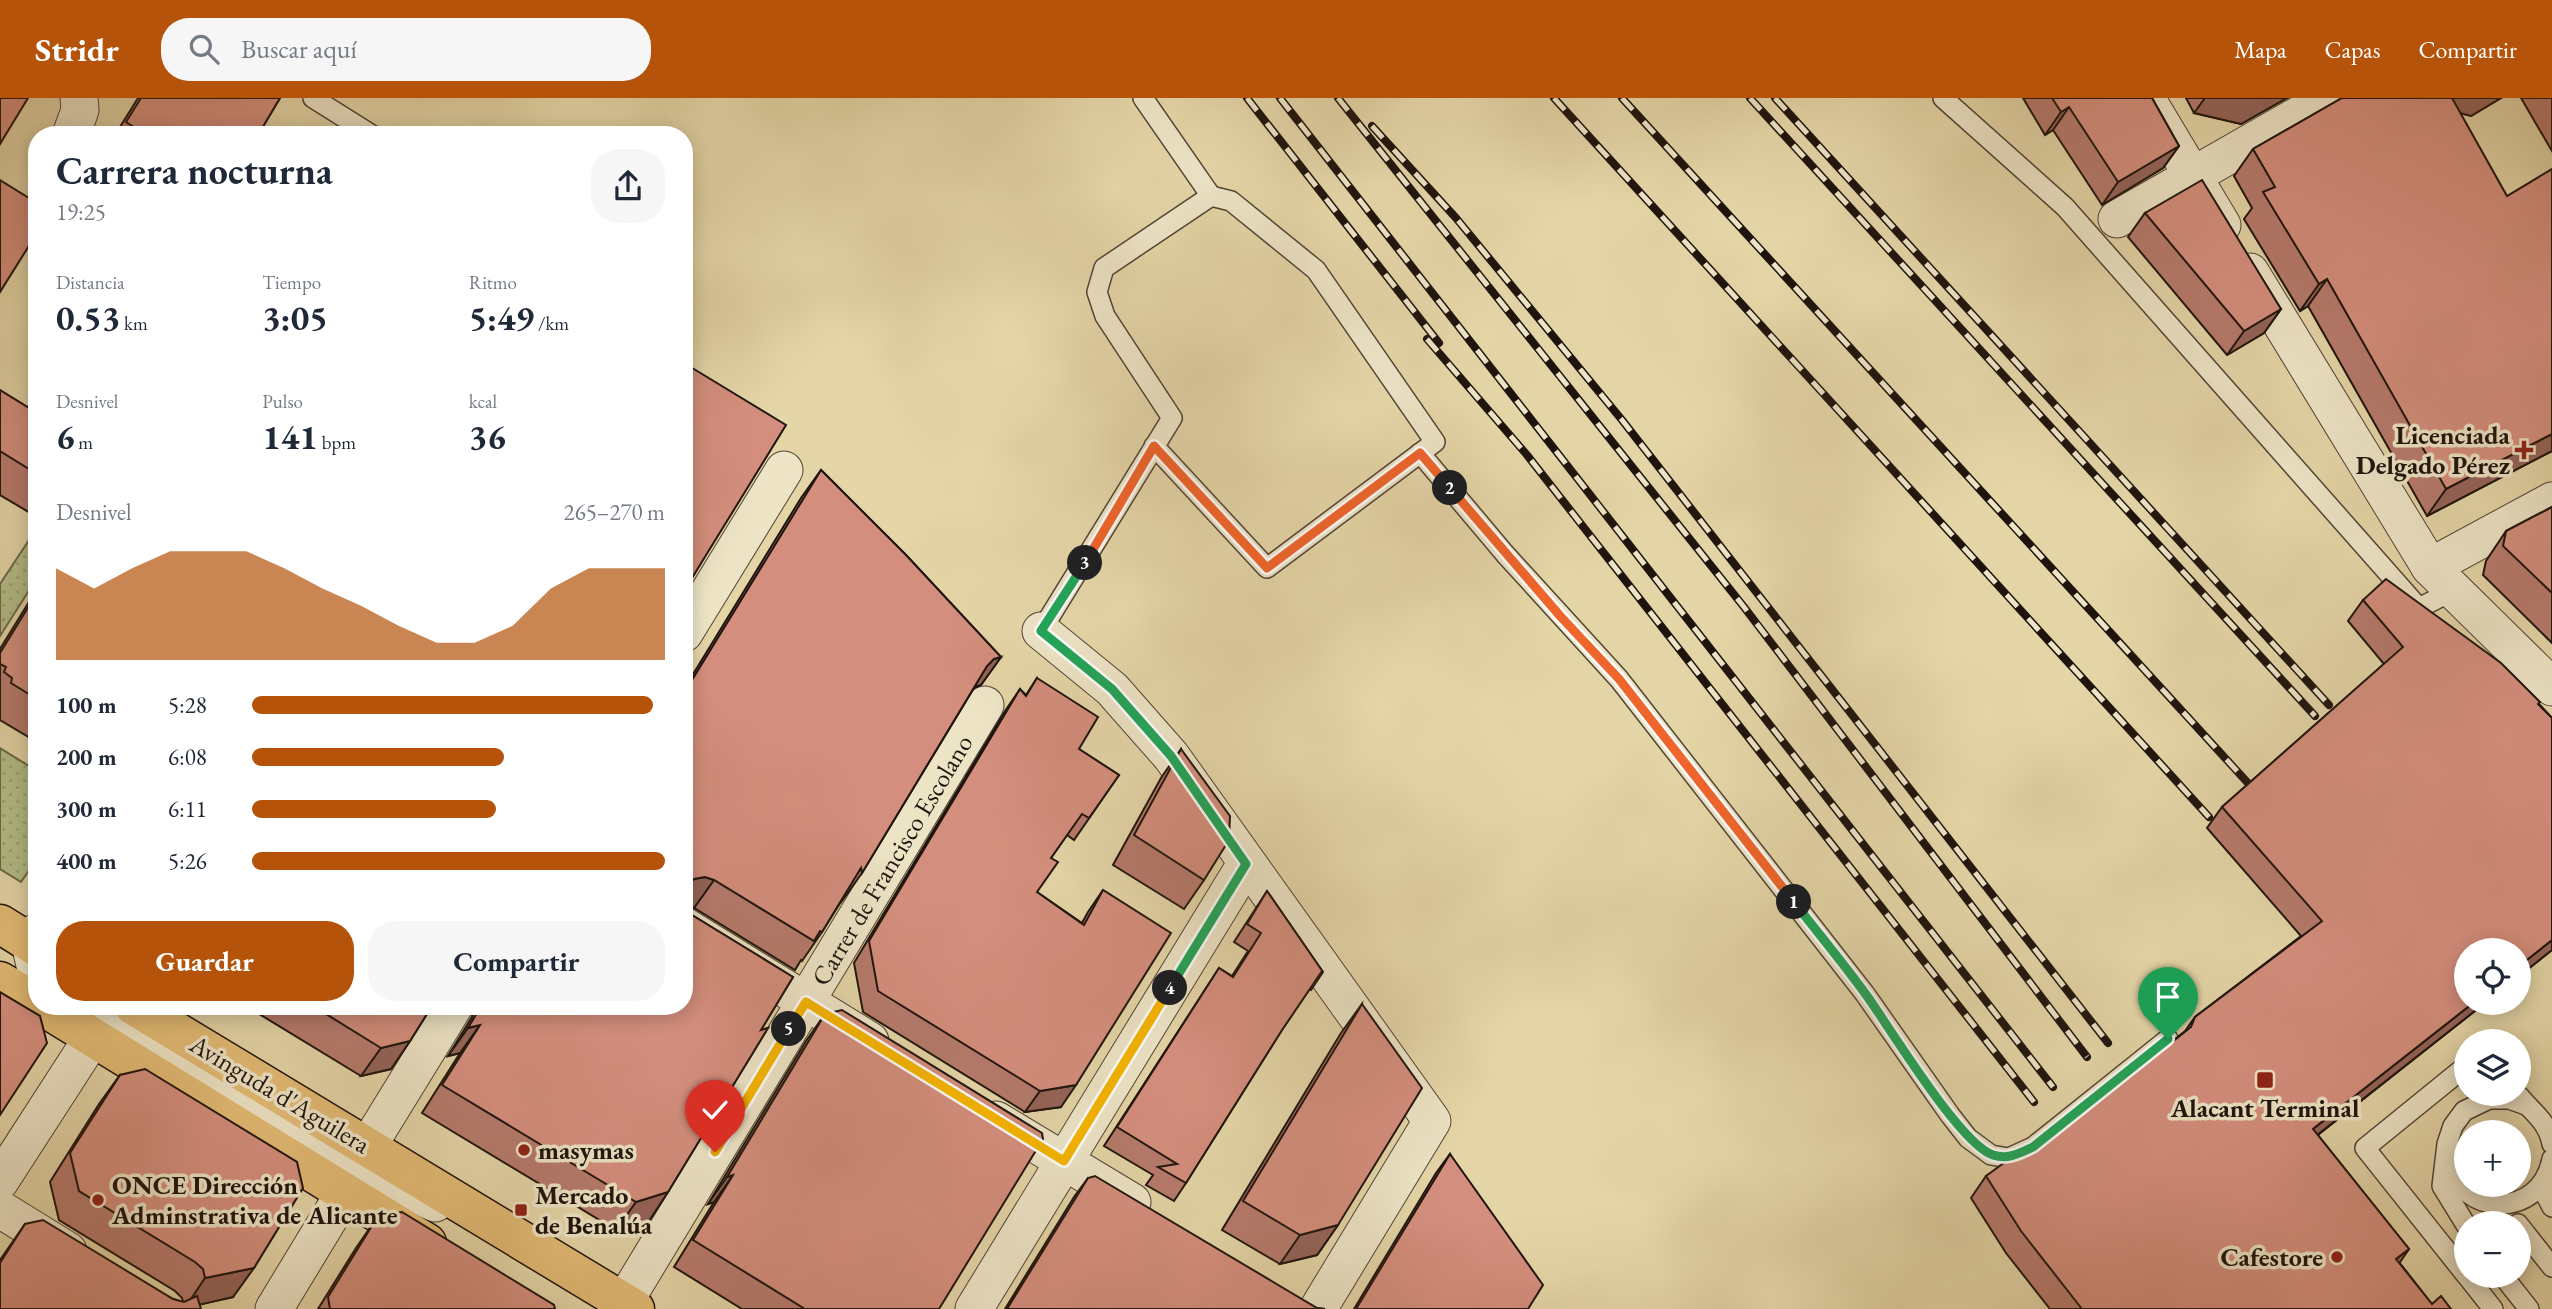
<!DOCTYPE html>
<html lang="es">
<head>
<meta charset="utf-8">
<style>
	:root { --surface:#fff; --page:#f6f6f7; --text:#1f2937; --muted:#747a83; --accent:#b45309 }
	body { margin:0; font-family:"EB Garamond",serif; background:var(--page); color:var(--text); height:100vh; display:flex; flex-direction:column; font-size:26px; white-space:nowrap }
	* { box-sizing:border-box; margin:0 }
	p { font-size:23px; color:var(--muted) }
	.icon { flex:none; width:38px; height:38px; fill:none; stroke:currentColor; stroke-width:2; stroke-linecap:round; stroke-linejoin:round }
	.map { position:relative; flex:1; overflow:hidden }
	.sheet { position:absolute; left:28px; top:28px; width:665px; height:889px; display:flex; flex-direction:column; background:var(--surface); border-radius:28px; box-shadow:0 4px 18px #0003 }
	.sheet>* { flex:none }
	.tools { position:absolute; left:2454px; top:840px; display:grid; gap:14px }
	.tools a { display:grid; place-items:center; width:77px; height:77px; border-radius:50%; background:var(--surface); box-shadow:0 4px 18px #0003; font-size:35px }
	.pin { position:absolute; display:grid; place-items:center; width:60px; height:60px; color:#fff; margin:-72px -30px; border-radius:50% 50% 50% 0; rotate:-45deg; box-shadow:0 0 7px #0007 }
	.pin .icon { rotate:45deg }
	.km { position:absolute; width:35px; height:35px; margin:-18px; border-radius:50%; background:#222; color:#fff; font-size:19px; line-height:35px; text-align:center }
	.round { display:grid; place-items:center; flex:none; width:74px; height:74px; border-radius:28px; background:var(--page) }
	.summary { display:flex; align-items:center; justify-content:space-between; height:119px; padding:0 28px }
	h1 { font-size:38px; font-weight:700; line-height:52px }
	.figures { display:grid; grid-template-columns:repeat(3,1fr); gap:10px; height:119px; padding:7px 28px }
	.figures div { display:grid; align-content:center }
	.figures b { font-size:35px; font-weight:700 }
	.figures small { font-size:19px; font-weight:400 }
	.figures p { font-size:19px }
	.chart { height:196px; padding:14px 28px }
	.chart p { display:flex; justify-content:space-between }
	.chart svg { width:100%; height:126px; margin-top:7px; fill:var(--accent); opacity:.7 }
	.action { display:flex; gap:14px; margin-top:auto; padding:14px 28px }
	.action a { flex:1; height:80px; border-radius:28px; background:var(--accent); color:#fff; font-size:28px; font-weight:700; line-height:80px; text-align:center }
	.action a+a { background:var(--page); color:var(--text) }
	ul { padding:0 28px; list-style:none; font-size:23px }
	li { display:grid; grid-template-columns:112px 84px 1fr; align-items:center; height:52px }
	li i { height:18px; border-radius:9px; background:var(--accent) }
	header { display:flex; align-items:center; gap:42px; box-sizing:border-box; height:98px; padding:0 35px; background:var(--accent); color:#fff }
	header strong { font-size:33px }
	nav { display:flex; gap:38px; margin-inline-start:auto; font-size:24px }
	.search { width:490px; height:63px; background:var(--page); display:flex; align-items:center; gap:18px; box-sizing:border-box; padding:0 24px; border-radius:28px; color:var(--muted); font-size:26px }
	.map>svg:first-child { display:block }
	.garden { fill:url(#garden-dots); stroke:#69684a; stroke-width:2 }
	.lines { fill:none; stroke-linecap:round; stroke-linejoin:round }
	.lane-casing { stroke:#504434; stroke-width:22 }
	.street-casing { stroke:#504434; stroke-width:39 }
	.primary-casing { stroke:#1f140d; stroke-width:41 }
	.lane { stroke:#ede4c6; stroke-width:19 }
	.street { stroke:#ede4c6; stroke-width:37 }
	.primary { stroke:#e2ba74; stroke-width:38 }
	.rail-casing { stroke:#1f140d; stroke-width:8 }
	.rail { stroke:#ede4c6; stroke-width:5; stroke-dasharray:16; stroke-linecap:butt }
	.wall { fill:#b67a6c; stroke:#1f140d; stroke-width:2 }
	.shaded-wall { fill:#946358; stroke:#1f140d; stroke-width:2 }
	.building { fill:#d48e7d; stroke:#1f140d; stroke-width:2 }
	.split-1-casing { stroke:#fff; stroke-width:14 }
	.split-2-casing { stroke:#fff; stroke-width:14 }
	.split-3-casing { stroke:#fff; stroke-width:14 }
	.split-4-casing { stroke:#fff; stroke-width:14 }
	.split-5-casing { stroke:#fff; stroke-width:14 }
	.split-6-casing { stroke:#fff; stroke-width:14 }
	.split-1 { stroke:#22a559; stroke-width:9 }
	.split-2 { stroke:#f0652b; stroke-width:9 }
	.split-3 { stroke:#f0652b; stroke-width:9 }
	.split-4 { stroke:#22a559; stroke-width:9 }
	.split-5 { stroke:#f5b400; stroke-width:9 }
	.split-6 { stroke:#f5b400; stroke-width:9 }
	.poi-dot { fill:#8f2418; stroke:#ede4c6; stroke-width:2.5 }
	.labels { text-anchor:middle; stroke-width:7; stroke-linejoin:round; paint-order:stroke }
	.poi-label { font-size:26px; font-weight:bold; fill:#1f140d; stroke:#ede4c6; text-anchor:start }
	.street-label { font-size:26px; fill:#1f140d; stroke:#ede4c6 }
</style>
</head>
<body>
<header>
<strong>Stridr</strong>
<div class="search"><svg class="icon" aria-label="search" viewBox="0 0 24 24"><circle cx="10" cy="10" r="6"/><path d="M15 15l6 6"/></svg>Buscar aquí</div>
<nav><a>Mapa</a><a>Capas</a><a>Compartir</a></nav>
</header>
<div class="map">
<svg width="2552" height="1211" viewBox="0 0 2552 1211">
	<defs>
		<pattern id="garden-dots" width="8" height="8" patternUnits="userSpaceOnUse" patternTransform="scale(1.75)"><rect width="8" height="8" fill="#b3bd88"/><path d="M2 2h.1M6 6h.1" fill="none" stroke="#9aa274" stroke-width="1.8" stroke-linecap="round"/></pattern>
	</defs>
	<rect width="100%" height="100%" fill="#e4d5a7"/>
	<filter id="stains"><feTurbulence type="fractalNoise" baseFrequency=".00286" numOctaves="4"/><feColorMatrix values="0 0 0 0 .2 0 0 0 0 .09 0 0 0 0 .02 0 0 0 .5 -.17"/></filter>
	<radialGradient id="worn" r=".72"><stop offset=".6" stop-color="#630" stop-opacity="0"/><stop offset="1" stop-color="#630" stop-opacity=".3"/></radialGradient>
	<g class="garden">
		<polygon points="37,430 37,480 0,538 0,486"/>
		<polygon points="0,650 37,673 37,761 21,784 0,771"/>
	</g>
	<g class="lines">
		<g class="lane-casing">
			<g id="lane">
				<polyline points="313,0 372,37"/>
				<polyline points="1143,0 1211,98"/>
				<polyline points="1943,0 2065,109 2419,510 2454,492"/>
				<polyline points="1420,355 1505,456 1619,581 1865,896 1950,1017 1968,1040 1991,1057 2009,1060 2033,1049 2168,941"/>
				<polyline points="1041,533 1172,320 1105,218 1097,194 1104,170 1211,98 1231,103 1316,172 1435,344 1267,470 1154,348"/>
				<polyline points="2466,968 2365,1050 2466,1177"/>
				<path d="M2520 999C2534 1016 2548 1024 2552 1046"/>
				<path d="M2447 1061C2460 1120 2540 1122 2552 1061"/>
				<polyline points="2541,1088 2552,1109"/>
				<polyline points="2518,1126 2552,1169"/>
				<polyline points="2466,1127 2442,1088 2447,1046 2453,1028 2464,1013 2489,1001 2509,1001 2526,1007"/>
				<polyline points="2467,1178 2493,1211"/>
				<polyline points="2503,1178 2529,1211"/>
			</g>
		</g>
		<g class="street-casing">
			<g id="street">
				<polyline points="2146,0 2222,127"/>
				<polyline points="71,37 80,12 79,0"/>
				<polyline points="2117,121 2329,0"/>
				<polyline points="2250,174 2430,469 2552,589"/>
				<polyline points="2430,469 2552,403"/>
				<polyline points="1041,533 1112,591 1171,658 1432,1023 1318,1211"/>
				<polyline points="684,535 784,372"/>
				<polyline points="684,828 870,943"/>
				<polyline points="37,834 30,845 37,876"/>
				<polyline points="996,1022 1132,1104"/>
				<polyline points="355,1069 454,908"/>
				<polyline points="0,1083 93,939 112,928 130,933 355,1069 435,1105"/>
				<polyline points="0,1111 68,1153"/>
				<polyline points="624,1204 985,607"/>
				<polyline points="274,1211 345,1094"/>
				<polyline points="974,1211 1246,766"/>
			</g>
		</g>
		<g class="primary-casing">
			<g id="primary">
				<polyline points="0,826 37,849"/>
				<polyline points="0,883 37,905"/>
				<polyline points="42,908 427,1145"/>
				<polyline points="134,908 635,1211"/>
			</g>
		</g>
		<use href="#lane" class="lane"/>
		<use href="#street" class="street"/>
		<use href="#primary" class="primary"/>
		<g class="rail-casing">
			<g id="rail">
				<polyline points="1247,0 1439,245"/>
				<polyline points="1280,0 2053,989"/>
				<polyline points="1338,0 1744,509 2087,959"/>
				<polyline points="1554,0 2209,719"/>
				<polyline points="1622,0 2247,684"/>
				<polyline points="1750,0 2315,618"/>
				<polyline points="1775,0 2329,607"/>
				<polyline points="1372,28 1456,120 1622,322 2108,945"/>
				<polyline points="1427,241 1527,357 2034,1004"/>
			</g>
		</g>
		<use href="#rail" class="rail"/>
	</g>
	<g class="wall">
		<polygon points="138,0 280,0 258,37 115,37"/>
		<polygon points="2023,0 2152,0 2179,48 2163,70 2102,107 2053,32 2045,37"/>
		<polygon points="2186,0 2287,0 2241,26 2194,15"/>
		<polygon points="2342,0 2501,0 2471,18 2460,15 2552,353 2427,418 2308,208 2300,213 2244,121 2252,110 2234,78 2253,51"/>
		<polygon points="2521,0 2552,0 2552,53"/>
		<polygon points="2145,115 2281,211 2264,235 2227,257 2128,139"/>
		<polygon points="0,292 37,315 37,419 0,397"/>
		<polygon points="821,372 906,457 1001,559 981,587 974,590 862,775 842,803 842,802 822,834 802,863 801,862 795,872 694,810 685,807 692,817 793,879 761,932 768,930 668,1094 649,1123 616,1132 422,1015 460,955 448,958 472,919 475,908 684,908 684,591 801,400"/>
		<polygon points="2552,409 2552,545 2483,477 2486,463 2506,433"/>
		<polygon points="37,491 37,644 0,622 0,551"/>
		<polygon points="2363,502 2539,606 2552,620 2552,852 2518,879 2518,852 2466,905 2485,905 2318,1037 2409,1151 2399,1164 2432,1206 2451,1211 2050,1211 2006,1155 1971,1100 1986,1078 2056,1037 2185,933 2195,919 2301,838 2207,730 2222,709 2384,566 2348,523"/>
		<polygon points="1037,580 1079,651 1119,677 1074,742 1067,737 1051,760 1037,794 1082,825 1088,814 1103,792 1061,1009 1025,1014 863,914 854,865 1005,613 1020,591 1026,597"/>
		<polygon points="1181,651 1204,782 1184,811 1113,767 1161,680"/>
		<polygon points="1267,793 1323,874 1311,892 1309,892 1282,932 1186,1085 1174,1103 1146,1087 1153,1077 1104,1048 1219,870 1232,878 1248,853 1234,844"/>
		<polygon points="1362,906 1338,1127 1317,1157 1280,1166 1222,1132 1341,935"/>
		<polygon points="246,908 432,908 410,943 391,971 361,978"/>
		<polygon points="825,916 939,1211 742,1211 674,1169 714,1104 708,1106 806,943"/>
		<polygon points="120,977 233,1199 200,1206 0,1211 0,1162 25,1126 173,1201 183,1204 182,1200 175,1193 59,1122 50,1084 99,1006"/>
		<polygon points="1450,1056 1528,1211 1354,1211 1436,1075"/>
		<polygon points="1088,1080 1317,1210 1325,1211 1005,1211 1074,1099"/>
		<polygon points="378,1118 555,1211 318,1211 356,1150"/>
	</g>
	<g class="shaded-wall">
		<polygon points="2205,0 2287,0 2241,26 2194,15"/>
		<polygon points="2422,0 2501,0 2471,18 2419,4"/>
		<polygon points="2069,9 2053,32 2045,37 2061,14"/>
		<polygon points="2179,48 2163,70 2102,107 2118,84"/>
		<polygon points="2327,181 2308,208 2300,213 2319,186"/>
		<polygon points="2281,211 2264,235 2227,257 2244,233"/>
		<polygon points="2552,336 2552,353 2427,418 2446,391"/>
		<polygon points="1001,559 981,587 974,589 987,568 994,561"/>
		<polygon points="705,779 714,782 694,810 684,807 684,791 686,788 694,781"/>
		<polygon points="2552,842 2552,852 2518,879 2518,869"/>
		<polygon points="2473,905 2485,905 2298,1052 2313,1031"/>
		<polygon points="480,927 460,955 448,958 468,930"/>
		<polygon points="410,943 391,971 361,978 381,950"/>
		<polygon points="1076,987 1061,1009 1025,1014 1040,993"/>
		<polygon points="733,1077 714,1104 708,1106 727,1079"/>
		<polygon points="668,1094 649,1123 616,1132 636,1104"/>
		<polygon points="1338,1127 1317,1157 1280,1166 1300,1137"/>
		<polygon points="2409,1151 2394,1173 2396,1161"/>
		<polygon points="254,1170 233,1199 185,1210 205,1180"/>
	</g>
	<g class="building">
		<polygon points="0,0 28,0 0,46"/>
		<polygon points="141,0 280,0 258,37 146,37 126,24"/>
		<polygon points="2052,0 2152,0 2179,48 2118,84 2069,9 2061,14"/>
		<polygon points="2342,0 2452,0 2507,98 2552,71 2552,336 2446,391 2327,181 2319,186 2263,94 2275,89 2253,51"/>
		<polygon points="0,82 37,105 37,135 0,194"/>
		<polygon points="2202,82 2281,211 2244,233 2145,115"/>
		<polygon points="684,265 786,327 684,493"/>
		<polygon points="0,292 37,315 37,376 0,353"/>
		<polygon points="821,372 906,457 1001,559 994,561 987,568 862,775 861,770 822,834 820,833 814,843 714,782 705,779 694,781 686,788 684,795 684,595"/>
		<polygon points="2552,409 2552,495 2503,448 2506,433"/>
		<polygon points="2386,481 2501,565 2540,604 2538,606 2552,620 2552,842 2518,869 2518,852 2466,852 2466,905 2473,905 2313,1031 2409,1151 2396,1161 2432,1206 2441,1198 2451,1211 2082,1211 2021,1133 1986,1078 2023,1051 2056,1037 2191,929 2195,919 2322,823 2222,709 2403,549 2363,502"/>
		<polygon points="37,495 37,601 11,585 12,580 4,574 6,569 0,566 0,555"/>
		<polygon points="1037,580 1098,619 1079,651 1119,677 1089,720 1082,716 1051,760 1058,764 1037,794 1084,827 1103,792 1171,835 1076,987 1040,993 878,893 869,843 1020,591 1026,598"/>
		<polygon points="1181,651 1230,718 1229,742 1204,782 1134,737"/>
		<polygon points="1267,793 1323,874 1322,873 1282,932 1186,1085 1158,1069 1177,1066 1117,1029 1219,870 1233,879 1261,835 1247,826"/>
		<polygon points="684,806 685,809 692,817 793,879 761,932 768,930 668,1094 636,1104 442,987 480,927 468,930 481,908 684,908"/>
		<polygon points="0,894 40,918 47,945 0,1017"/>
		<polygon points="1362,906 1422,990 1338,1127 1300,1137 1243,1103"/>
		<polygon points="313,908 432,908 410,943 381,950"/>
		<polygon points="842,912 1042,1035 1043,1041 939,1211 805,1211 693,1142 733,1077 727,1079 825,916"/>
		<polygon points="145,971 297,1064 303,1090 254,1170 205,1180 203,1171 195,1164 79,1093 70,1055 120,977"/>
		<polygon points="1450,1056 1543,1187 1528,1211 1356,1211"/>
		<polygon points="1095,1078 1317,1210 1325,1211 1007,1211 1088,1080"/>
		<polygon points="402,1114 554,1207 555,1211 330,1211 328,1199 378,1118"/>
		<polygon points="43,1122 173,1201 184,1204 197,1198 201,1211 0,1211 0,1165 25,1126"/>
	</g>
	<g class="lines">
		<g class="split-1-casing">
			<path id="split-1" d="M1794 804C1818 835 1844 866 1867 898 1890 930 1960 1046 1993 1057 2008 1062 2020 1055 2033 1049L2168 941"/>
		</g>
		<g class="split-2-casing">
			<polyline id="split-2" points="1450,390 1561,519 1619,581 1794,804"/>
		</g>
		<g class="split-3-casing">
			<polyline id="split-3" points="1085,465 1154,348 1267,470 1420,355 1450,390"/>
		</g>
		<g class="split-4-casing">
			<polyline id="split-4" points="1085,465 1041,533 1112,591 1171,658 1246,766 1170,890"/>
		</g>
		<g class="split-5-casing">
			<polyline id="split-5" points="789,931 806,904 1064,1063 1170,890"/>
		</g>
		<g class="split-6-casing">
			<polyline id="split-6" points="715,1054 789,931"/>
		</g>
		<use href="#split-1" class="split-1"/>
		<use href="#split-2" class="split-2"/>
		<use href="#split-3" class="split-3"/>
		<use href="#split-4" class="split-4"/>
		<use href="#split-5" class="split-5"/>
		<use href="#split-6" class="split-6"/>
	</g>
	<g class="poi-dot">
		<path d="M2520.5 341.5h7v7h7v7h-7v7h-7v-7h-7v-7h7z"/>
		<rect x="2256" y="973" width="18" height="18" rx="3.5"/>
		<circle cx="524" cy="1052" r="7"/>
		<circle cx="98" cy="1102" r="7"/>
		<rect x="514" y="1105" width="14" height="14" rx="3.5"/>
		<circle cx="2337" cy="1159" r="7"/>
	</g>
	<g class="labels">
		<g class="poi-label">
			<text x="2510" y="346" text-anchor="end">Licenciada<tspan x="2510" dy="30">Delgado Pérez</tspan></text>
			<text x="2265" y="1019" text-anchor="middle">Alacant Terminal</text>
			<text x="538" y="1061">masymas</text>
			<text x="112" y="1096">ONCE Dirección<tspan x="112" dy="30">Adminstrativa de Alicante</tspan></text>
			<text x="535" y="1106">Mercado<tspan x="535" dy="30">de Benalúa</tspan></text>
			<text x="2323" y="1168" text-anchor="end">Cafestore</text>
		</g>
		<g class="street-label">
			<text transform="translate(892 762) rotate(-59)" y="9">Carrer de Francisco Escolano</text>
			<text transform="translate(280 996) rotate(31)" y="9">Avinguda d'Aguilera</text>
		</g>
	</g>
	<rect width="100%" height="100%" filter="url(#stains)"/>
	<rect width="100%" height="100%" fill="url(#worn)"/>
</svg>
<div class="tools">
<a><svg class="icon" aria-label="locate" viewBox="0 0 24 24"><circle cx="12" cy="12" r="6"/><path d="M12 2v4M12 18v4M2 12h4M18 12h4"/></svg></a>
<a><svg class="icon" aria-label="layers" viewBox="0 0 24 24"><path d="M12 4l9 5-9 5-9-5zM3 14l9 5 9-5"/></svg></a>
<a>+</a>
<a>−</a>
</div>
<div class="pin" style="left:2168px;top:941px;background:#1e9e55"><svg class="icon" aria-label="arrive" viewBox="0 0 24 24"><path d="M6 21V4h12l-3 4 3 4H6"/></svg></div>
<div class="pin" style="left:715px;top:1054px;background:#d93025"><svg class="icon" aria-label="check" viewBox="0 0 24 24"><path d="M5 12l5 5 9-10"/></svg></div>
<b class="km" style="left:1794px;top:804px">1</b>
<b class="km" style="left:1450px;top:390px">2</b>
<b class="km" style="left:1085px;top:465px">3</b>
<b class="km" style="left:1170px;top:890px">4</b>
<b class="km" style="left:789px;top:931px">5</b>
<section class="sheet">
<div class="summary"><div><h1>Carrera nocturna</h1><p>19:25</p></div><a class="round"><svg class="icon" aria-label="share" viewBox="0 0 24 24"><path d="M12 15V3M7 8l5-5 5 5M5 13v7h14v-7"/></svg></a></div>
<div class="figures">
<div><p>Distancia</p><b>0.53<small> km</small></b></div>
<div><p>Tiempo</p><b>3:05</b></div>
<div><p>Ritmo</p><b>5:49<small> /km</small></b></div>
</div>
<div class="figures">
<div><p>Desnivel</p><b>6<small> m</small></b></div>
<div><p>Pulso</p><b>141<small> bpm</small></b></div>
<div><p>kcal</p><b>36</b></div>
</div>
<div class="chart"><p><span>Desnivel</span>265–270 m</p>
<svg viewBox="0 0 160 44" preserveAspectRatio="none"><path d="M0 44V12L10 19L20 12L30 6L40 6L50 6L60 12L70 19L80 25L90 32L100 38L110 38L120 32L130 19L140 12L150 12L160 12V44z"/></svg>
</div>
<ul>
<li><b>100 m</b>5:28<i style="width:97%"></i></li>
<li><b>200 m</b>6:08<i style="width:61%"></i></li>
<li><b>300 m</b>6:11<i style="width:59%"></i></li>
<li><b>400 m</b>5:26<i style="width:100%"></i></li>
</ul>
<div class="action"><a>Guardar</a><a>Compartir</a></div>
</section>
</div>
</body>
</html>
